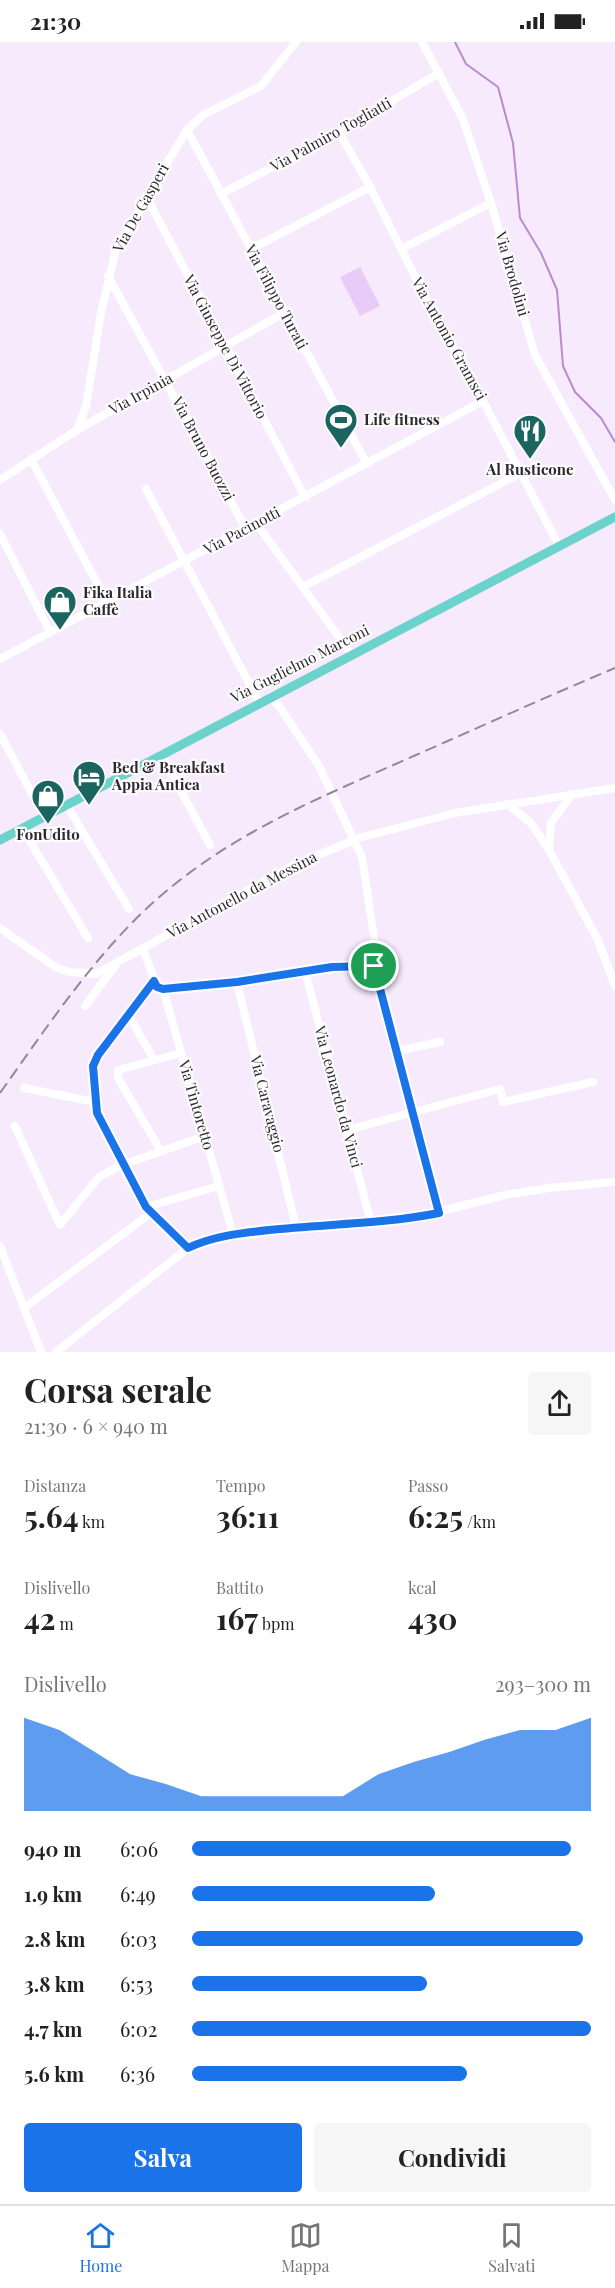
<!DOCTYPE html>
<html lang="it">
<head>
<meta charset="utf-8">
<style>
	:root { --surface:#fff; --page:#f6f6f6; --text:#222; --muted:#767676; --line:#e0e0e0; --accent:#1a73e8 }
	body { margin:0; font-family:"Playfair Display",serif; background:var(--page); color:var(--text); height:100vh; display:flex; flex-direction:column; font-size:22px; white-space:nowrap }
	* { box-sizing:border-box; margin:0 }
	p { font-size:20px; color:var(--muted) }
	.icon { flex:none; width:33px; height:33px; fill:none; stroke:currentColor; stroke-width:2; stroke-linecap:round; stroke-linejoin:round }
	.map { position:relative; height:1310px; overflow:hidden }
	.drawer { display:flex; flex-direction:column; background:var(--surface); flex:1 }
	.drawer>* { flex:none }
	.pin { position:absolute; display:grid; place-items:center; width:51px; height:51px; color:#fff; margin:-26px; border:3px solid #fff; border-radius:50%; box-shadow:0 2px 6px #0007 }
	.round { display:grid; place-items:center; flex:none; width:63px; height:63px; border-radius:6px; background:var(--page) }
	.head { display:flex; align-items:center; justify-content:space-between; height:102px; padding:0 24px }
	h1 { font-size:33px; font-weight:700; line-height:45px }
	.stats { display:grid; grid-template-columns:repeat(3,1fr); gap:9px; height:102px; padding:6px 24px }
	.stats div { display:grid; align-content:center }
	.stats b { font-size:30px; font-weight:700 }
	.stats small { font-size:16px; font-weight:400 }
	.stats p { font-size:16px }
	.chart { height:168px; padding:12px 24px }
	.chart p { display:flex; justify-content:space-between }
	.chart svg { width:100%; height:108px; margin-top:6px; fill:var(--accent); opacity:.7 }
	.button { display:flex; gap:12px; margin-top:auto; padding:12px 24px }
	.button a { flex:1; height:69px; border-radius:6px; background:var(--accent); color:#fff; font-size:24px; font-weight:700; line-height:69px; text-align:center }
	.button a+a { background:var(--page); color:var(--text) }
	ul { padding:0 24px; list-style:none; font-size:20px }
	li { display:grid; grid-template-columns:96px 72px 1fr; align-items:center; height:45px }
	li i { height:15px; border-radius:8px; background:var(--accent) }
	.status { display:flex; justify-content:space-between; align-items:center; height:42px; padding:0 30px; background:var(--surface); direction:ltr }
	.status svg { height:16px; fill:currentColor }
	.tab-bar { display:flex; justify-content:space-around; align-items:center; height:84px; border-top:2px solid var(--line); background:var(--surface); font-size:16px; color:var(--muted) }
	.tab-bar a { display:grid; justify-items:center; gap:3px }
	.tab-bar .active { color:var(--accent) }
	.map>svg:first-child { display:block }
	.pitch { fill:#e8cbf6 }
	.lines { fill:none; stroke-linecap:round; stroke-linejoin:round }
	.stream { stroke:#ba8ad1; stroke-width:2 }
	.minor { stroke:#fff; stroke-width:8 }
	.major { stroke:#6bd3cb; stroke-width:9 }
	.rail { stroke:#928996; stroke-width:2; stroke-dasharray:12 6; stroke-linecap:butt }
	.route-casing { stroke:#fff; stroke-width:12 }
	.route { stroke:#1a73e8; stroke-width:8 }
	.labels { text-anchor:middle; stroke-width:4.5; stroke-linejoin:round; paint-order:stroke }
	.street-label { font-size:15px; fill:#2d272f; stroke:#fdfdfd }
	.poi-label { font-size:15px; font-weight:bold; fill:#2d272f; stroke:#fdfdfd; text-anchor:start }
</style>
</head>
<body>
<div class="status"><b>21:30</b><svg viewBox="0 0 49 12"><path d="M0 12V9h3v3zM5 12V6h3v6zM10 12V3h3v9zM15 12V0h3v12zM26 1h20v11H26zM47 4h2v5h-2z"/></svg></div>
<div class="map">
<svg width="615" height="1310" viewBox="0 0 615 1310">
	<rect width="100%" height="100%" fill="#f6eafc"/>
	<polygon class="pitch" points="360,225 380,264 360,274 340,235"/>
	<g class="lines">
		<polyline class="stream" points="455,0 466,22 498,45 513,101 520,176 541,211 557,248 563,324 575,350 601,376 615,400"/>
		<g class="minor">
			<polyline points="422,0 463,77 491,161 535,313 615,458"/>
			<polyline points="187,88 367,422"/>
			<polyline points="339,90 370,145 440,284 483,359 559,504"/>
			<polyline points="221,152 339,90 439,31"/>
			<polyline points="146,154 305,455"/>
			<polyline points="251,207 370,145"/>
			<polyline points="401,207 491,161"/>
			<polyline points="108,234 246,487"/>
			<polyline points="77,388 86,364 101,271 116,207 187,88 203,73 261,44 296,0"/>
			<polyline points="31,417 107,560"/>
			<polyline points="0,438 77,388 284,271"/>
			<polyline points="146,447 259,660"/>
			<polyline points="256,481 352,613"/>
			<polyline points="0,492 50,590"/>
			<polyline points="303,545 521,431"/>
			<polyline points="0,617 483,359"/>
			<polyline points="271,654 281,667 319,724 362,815 377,915 374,924"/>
			<polyline points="0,692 44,774"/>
			<polyline points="161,712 210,803"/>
			<polyline points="66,762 129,867"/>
			<polyline points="507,762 531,781 549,808 598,898 615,944"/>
			<polyline points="22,786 88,896"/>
			<polyline points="549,808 551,781 572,752"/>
			<polyline points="0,886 57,926 69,930 96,932 294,823 359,796 455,771 615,746"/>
			<polyline points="143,907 157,945 163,947 233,1192"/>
			<polyline points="374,924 439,1171"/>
			<polyline points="305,929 371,1181"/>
			<path d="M154 939 98 1013C90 1030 93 1052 97 1071L146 1165 188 1206"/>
			<polyline points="237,940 296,1185"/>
			<polyline points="163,947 237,940 332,925 374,924"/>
			<polyline points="85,964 117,921"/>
			<polyline points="128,972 154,1018"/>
			<polyline points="397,1009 440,1000"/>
			<polyline points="24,1046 95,1060"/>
			<polyline points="15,1084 60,1183 99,1135 122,1123 205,1094"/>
			<polyline points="347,1088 500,1047 503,1060 593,1040"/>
			<polyline points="161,1109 118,1036 118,1028 181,1011"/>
			<polyline points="146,1165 219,1144"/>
			<polyline points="0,1204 41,1310"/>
			<polyline points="24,1266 151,1171"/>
			<polyline points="56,1310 188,1206 200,1200 233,1192 296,1185 409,1177 505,1153 549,1146 615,1140"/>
		</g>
		<polyline class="major" points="0,798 615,475"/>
		<path class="rail" d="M0 1051C45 988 89 921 146 867 225 793 319 756 416 713 482 684 548 654 615 626"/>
	</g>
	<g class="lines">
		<g class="route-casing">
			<path id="route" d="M374 924 439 1171C383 1182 326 1182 269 1188 241 1191 213 1194 188 1206L146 1165 97 1071 93 1024 98 1013 154 939 157 945 163 947 237 940 332 925Z"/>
		</g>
		<use href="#route" class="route"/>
	</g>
	<defs>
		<g id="stadium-pin" transform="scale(1.725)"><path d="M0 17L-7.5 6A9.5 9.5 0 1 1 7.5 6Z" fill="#1a655f" stroke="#fdfdfd"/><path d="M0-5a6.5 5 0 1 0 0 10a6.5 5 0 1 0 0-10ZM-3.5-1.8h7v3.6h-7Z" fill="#fff"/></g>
		<g id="restaurant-pin" transform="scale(1.725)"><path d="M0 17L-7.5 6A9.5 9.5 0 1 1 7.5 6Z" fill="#1a655f" stroke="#fdfdfd"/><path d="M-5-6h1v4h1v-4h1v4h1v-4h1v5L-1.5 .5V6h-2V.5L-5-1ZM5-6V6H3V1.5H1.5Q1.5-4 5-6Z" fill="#fff"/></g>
		<g id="shop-pin" transform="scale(1.725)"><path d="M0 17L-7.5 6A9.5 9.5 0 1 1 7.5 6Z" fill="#1a655f" stroke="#fdfdfd"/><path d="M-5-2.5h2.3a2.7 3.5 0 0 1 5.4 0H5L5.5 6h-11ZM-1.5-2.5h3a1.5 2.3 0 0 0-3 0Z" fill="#fff"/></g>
		<g id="hotel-pin" transform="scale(1.725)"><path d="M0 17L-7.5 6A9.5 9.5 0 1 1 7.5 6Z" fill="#1a655f" stroke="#fdfdfd"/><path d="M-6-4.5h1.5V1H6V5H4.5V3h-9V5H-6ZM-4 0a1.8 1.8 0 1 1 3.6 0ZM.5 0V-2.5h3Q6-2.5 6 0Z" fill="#fff"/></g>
	</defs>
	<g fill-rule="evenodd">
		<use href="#stadium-pin" x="341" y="378"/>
		<use href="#restaurant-pin" x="530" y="389"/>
		<use href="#shop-pin" x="60" y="560"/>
		<use href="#hotel-pin" x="89" y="735"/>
		<use href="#shop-pin" x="48" y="754"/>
	</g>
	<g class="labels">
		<g class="street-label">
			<text transform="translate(331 93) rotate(-29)" y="5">Via Palmiro Togliatti</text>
			<text transform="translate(141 166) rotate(-61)" y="5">Via De Gasperi</text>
			<text transform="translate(512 232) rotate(74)" y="5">Via Brodolini</text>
			<text transform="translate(276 255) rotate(62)" y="5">Via Filippo Turati</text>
			<text transform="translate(449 297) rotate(61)" y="5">Via Antonio Gramsci</text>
			<text transform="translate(225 305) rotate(62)" y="5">Via Giuseppe Di Vittorio</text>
			<text transform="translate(141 352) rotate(-29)" y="5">Via Irpinia</text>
			<text transform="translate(203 407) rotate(62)" y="5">Via Bruno Buozzi</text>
			<text transform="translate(242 489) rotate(-28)" y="5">Via Pacinotti</text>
			<text transform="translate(300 622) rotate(-27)" y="5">Via Guglielmo Marconi</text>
			<text transform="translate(242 853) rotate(-28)" y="5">Via Antonello da Messina</text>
			<text transform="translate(338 1055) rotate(75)" y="5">Via Leonardo da Vinci</text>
			<text transform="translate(267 1062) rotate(76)" y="5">Via Caravaggio</text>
			<text transform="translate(196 1063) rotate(74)" y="5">Via Tintoretto</text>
		</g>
		<g class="poi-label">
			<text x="364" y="383">Life fitness</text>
			<text x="530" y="433" text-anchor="middle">Al Rusticone</text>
			<text x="83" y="556">Fika Italia<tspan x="83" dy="17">Caffè</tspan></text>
			<text x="112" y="731">Bed &amp; Breakfast<tspan x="112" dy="17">Appia Antica</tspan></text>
			<text x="48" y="798" text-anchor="middle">FonUdito</text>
		</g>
	</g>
</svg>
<div class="pin" style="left:374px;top:924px;background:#1e9e55"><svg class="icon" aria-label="arrive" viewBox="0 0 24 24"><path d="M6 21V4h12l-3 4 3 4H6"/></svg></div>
</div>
<section class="drawer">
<div class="head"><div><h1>Corsa serale</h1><p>21:30 · 6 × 940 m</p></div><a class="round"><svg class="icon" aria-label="share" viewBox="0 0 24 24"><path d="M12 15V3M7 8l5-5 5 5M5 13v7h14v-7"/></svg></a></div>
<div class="stats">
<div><p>Distanza</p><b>5.64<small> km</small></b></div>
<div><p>Tempo</p><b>36:11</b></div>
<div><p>Passo</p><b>6:25<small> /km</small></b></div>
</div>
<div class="stats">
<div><p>Dislivello</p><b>42<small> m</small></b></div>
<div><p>Battito</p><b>167<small> bpm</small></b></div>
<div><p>kcal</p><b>430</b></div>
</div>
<div class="chart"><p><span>Dislivello</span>293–300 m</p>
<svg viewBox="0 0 160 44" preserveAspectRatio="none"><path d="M0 44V6L10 11L20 20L30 29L40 33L50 38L60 38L70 38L80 38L90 38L100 29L110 24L120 20L130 15L140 11L150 11L160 6V44z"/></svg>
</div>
<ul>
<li><b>940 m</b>6:06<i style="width:95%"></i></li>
<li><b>1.9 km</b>6:49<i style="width:61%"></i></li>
<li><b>2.8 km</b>6:03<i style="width:98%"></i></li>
<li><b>3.8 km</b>6:53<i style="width:59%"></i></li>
<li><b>4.7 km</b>6:02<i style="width:100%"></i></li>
<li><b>5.6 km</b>6:36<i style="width:69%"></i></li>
</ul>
<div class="button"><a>Salva</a><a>Condividi</a></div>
</section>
<nav class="tab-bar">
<a class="active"><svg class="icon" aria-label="home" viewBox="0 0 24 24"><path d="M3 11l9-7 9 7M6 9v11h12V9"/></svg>Home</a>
<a><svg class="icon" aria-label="map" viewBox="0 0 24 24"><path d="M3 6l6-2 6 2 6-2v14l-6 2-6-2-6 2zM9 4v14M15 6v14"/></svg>Mappa</a>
<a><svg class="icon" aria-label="saved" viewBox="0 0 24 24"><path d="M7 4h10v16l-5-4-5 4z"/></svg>Salvati</a>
</nav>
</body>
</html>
